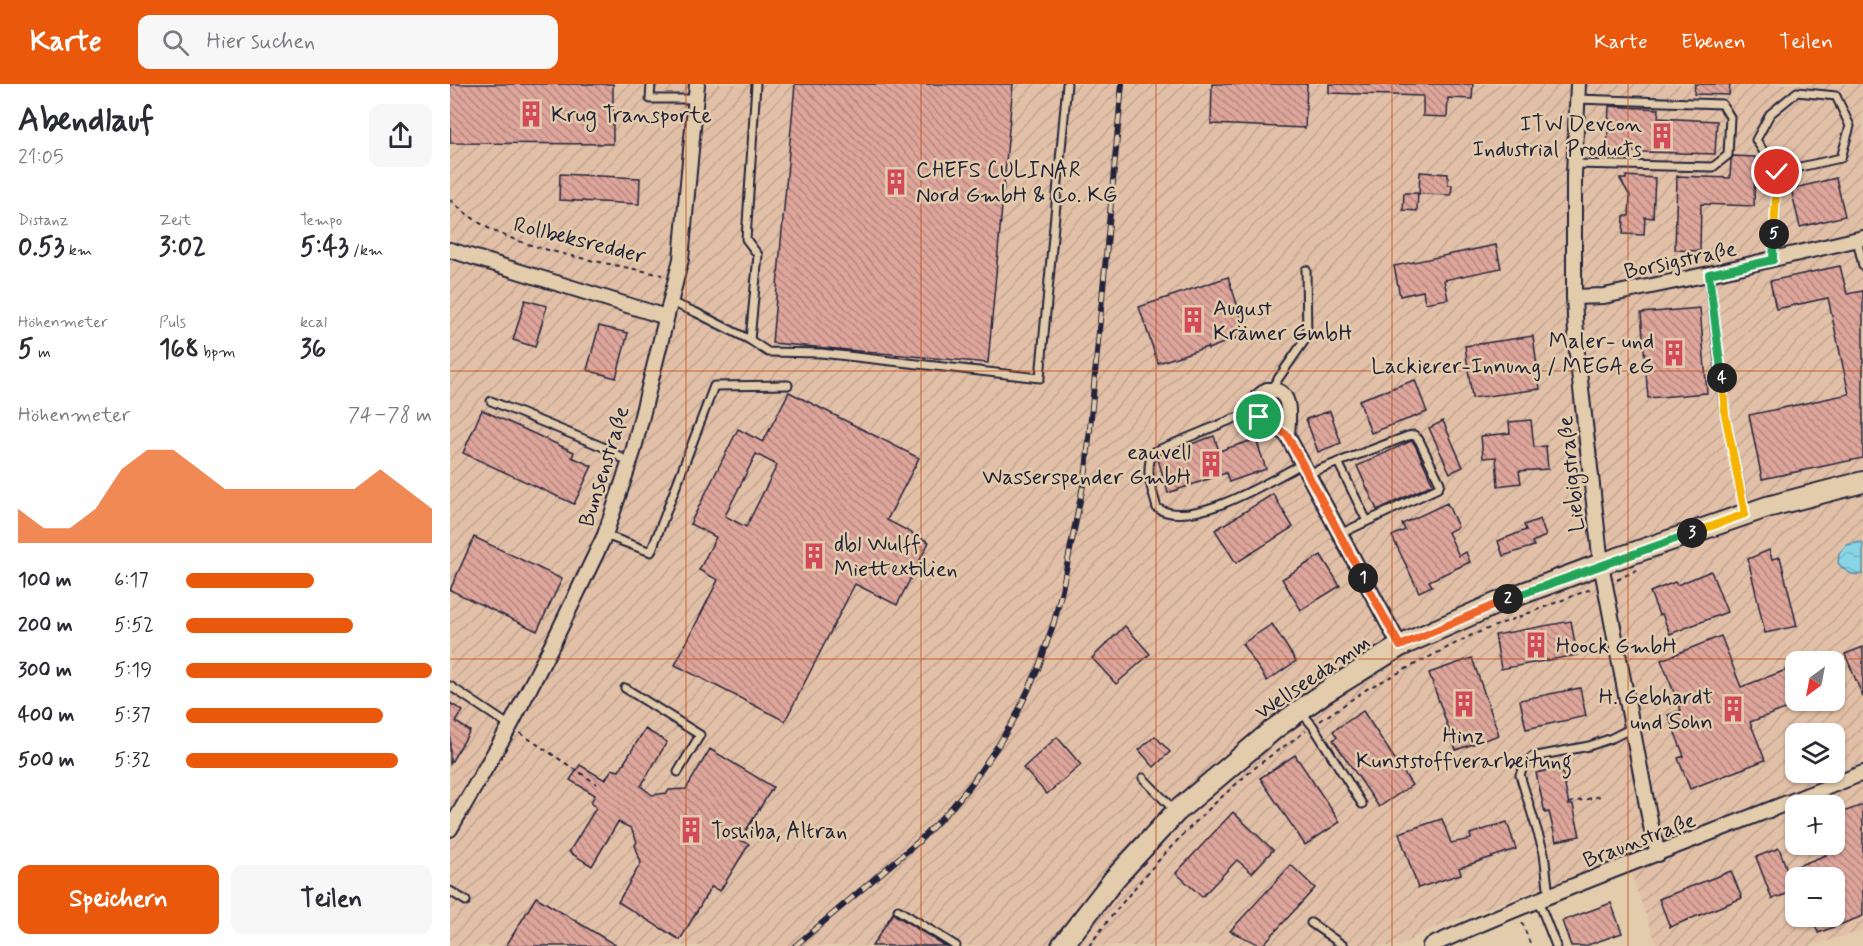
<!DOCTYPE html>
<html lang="de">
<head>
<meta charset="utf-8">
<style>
	:root { --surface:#fff; --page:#f7f7f7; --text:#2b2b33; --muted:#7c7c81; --accent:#ea580c }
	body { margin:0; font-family:Mynerve,sans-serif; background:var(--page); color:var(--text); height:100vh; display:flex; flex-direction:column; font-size:22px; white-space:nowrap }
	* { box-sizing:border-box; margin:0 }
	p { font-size:20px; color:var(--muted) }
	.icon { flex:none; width:33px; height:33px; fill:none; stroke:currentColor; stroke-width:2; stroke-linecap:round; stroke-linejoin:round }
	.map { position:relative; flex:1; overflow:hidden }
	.drawer { display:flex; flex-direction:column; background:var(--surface); width:450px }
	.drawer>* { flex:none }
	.needle { width:39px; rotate:212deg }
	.buttons { position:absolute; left:1335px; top:567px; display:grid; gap:12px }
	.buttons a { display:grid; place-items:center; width:60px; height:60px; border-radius:12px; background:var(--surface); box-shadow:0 2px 4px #0004; font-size:30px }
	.pin { position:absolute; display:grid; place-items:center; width:51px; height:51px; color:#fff; margin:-26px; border:3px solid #fff; border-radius:50%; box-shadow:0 2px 6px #0007 }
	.km { position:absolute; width:30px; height:30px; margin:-15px; border-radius:50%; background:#222; color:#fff; font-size:16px; line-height:30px; text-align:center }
	.round { display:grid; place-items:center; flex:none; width:63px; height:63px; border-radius:12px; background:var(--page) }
	.headline { display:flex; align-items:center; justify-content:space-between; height:102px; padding:0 18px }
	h1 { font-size:33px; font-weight:800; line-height:45px }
	.stats { display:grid; grid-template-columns:repeat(3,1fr); gap:9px; height:102px; padding:6px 18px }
	.stats div { display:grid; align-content:center }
	.stats b { font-size:26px; font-weight:800 }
	.stats small { font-size:16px; font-weight:400 }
	.stats p { font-size:16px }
	.chart { height:168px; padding:12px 18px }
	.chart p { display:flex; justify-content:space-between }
	.chart svg { width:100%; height:108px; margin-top:6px; fill:var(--accent); opacity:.7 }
	.button { display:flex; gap:12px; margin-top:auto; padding:12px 18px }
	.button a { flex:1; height:69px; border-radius:12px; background:var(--accent); color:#fff; font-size:24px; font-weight:800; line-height:69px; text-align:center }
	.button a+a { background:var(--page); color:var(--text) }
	ul { padding:0 18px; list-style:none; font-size:20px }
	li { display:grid; grid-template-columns:96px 72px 1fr; align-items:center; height:45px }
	li i { height:15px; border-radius:8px; background:var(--accent) }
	header { display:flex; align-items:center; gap:36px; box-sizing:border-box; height:84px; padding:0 30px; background:var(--accent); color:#fff }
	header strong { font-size:28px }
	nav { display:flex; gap:33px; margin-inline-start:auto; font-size:21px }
	.search { width:420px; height:54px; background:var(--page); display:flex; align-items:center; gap:15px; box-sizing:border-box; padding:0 21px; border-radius:12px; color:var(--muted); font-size:22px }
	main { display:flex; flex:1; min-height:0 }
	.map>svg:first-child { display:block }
	.industrial { fill:url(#industrial-furrows); fill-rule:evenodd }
	.water { fill:url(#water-waves); stroke:#5f8da2; stroke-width:1.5 }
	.building { fill:url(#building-back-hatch); stroke:#22223b; stroke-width:1.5; fill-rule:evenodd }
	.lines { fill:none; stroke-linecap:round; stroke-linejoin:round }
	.lane-casing { stroke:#22223b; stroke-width:11 }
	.street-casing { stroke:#22223b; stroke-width:18 }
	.secondary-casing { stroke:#22223b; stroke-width:24 }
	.path { stroke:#22223b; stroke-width:2; stroke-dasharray:4.5 4.5; stroke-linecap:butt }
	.lane { stroke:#e3ccac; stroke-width:7 }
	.street { stroke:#e3ccac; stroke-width:14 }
	.secondary { stroke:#e3ccac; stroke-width:20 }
	.rail-casing { stroke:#22223b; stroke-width:6 }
	.rail { stroke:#e3ccac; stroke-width:4; stroke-dasharray:11; stroke-linecap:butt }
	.split-1-casing { stroke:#fff; stroke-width:12 }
	.split-2-casing { stroke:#fff; stroke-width:12 }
	.split-3-casing { stroke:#fff; stroke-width:12 }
	.split-4-casing { stroke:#fff; stroke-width:12 }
	.split-5-casing { stroke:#fff; stroke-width:12 }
	.split-6-casing { stroke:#fff; stroke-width:12 }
	.split-1 { stroke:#f0652b; stroke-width:8 }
	.split-2 { stroke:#f0652b; stroke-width:8 }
	.split-3 { stroke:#22a559; stroke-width:8 }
	.split-4 { stroke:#f5b400; stroke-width:8 }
	.split-5 { stroke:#22a559; stroke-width:8 }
	.split-6 { stroke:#f5b400; stroke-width:8 }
	.grid { fill:none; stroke:#c04e15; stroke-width:1.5; stroke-opacity:0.55 }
	.labels { text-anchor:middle; stroke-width:5; stroke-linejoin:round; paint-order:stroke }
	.poi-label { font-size:22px; fill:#22223b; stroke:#e3ccac; text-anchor:start }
	.street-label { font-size:22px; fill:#22223b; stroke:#e3ccac }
</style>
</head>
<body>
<header>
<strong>Karte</strong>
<div class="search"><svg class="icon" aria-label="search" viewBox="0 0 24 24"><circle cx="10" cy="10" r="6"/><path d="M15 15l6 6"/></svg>Hier suchen</div>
<nav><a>Karte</a><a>Ebenen</a><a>Teilen</a></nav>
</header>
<main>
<section class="drawer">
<div class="headline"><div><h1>Abendlauf</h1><p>21:05</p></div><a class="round"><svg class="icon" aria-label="share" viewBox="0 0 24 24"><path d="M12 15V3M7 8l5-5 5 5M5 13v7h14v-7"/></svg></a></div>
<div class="stats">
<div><p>Distanz</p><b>0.53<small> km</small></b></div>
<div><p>Zeit</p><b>3:02</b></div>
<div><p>Tempo</p><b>5:43<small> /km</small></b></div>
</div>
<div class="stats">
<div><p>Höhenmeter</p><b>5<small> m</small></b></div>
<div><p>Puls</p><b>168<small> bpm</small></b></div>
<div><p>kcal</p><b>36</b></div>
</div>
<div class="chart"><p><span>Höhenmeter</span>74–78 m</p>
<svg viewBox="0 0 160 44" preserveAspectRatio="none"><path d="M0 44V30L10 38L20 38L30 30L40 14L50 6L60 6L70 14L80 22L90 22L100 22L110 22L120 22L130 22L140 14L150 22L160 30V44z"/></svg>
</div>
<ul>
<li><b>100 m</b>6:17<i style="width:52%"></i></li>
<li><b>200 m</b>5:52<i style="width:68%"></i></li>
<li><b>300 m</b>5:19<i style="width:100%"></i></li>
<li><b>400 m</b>5:37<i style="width:80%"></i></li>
<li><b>500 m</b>5:32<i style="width:86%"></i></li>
</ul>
<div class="button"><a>Speichern</a><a>Teilen</a></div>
</section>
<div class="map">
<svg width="1413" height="862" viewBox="0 0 1413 862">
	<defs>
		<pattern id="industrial-furrows" width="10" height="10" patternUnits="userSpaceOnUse" patternTransform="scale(1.5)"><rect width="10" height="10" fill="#e2c0a7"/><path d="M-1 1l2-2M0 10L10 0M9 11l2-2" fill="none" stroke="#c2a591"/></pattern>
		<pattern id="water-waves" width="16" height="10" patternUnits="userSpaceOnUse" patternTransform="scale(1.5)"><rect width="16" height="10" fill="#88d5e7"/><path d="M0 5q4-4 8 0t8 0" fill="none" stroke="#75b7c7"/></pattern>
		<pattern id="building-back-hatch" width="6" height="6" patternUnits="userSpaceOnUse" patternTransform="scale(1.5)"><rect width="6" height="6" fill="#dea59b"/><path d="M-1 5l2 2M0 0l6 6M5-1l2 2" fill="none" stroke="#b48680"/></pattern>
	</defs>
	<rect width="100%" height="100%" fill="#e3ccac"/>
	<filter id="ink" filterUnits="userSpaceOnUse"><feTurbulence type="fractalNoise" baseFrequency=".0167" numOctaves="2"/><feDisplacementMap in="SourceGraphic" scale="12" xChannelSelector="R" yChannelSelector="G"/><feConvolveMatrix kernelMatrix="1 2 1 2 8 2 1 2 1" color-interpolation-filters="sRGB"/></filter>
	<g filter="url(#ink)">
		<path class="industrial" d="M0 0H1413V847L1358 862H1207L1175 773 976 847 949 862H0ZM1346 578H1384V616H1346ZM1346 650H1384V688H1346ZM1346 722H1384V760H1346ZM1346 794H1384V832H1346Z"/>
		<path class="water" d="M1410 458 1413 460V490C1402 493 1395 487 1388 479L1389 469 1397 461Z"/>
		<g class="building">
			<polygon points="0,0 163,0 163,60 0,59"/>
			<polygon points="345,0 563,0 538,279 322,259"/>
			<polygon points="762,0 857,0 855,44 761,40"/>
			<polygon points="879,0 1023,0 1022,15 998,14 997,33 973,32 973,12 879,9"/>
			<polygon points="1245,0 1280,0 1279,11 1244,10"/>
			<polygon points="1159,22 1209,25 1208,34 1267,37 1265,70 1157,67"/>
			<polygon points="1283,72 1305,73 1304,122 1251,120 1250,167 1225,166 1227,92 1280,94 1281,76"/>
			<polygon points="970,88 998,90 998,101 1002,101 1001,111 969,110"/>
			<polygon points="110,90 190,94 189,120 109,116"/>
			<polygon points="1176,92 1205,94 1203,134 1195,133 1194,151 1173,150 1174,132 1179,132 1180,112 1170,95 1176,95"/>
			<polygon points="1386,94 1395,132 1350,143 1341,105"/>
			<polygon points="954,109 968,109 967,127 953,126"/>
			<polygon points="1046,161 1051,184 994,196 998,215 975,219 973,207 950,212 944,182"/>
			<polygon points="1390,182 1397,210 1413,207 1413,374 1312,395 1299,331 1399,310 1378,214 1326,225 1320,197"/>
			<polygon points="778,193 797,250 758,265 757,263 708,279 689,223"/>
			<polygon points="75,216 97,222 85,263 63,256"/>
			<polygon points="1250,224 1257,309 1198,314 1191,229"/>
			<polygon points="149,242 178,249 166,294 137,286"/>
			<polygon points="1083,252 1090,305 1022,314 1015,262"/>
			<polygon points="965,296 977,328 921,349 909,316"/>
			<path d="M339 308 469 374 437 436 479 458 447 521 405 500 335 637 225 581 268 496 249 486 266 453 240 440 288 345 313 358ZM306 370 327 381 296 443 275 432Z"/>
			<polygon points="32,326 124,368 122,373 142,382 124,420 13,369"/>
			<polygon points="880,327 891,359 868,368 856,335"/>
			<polygon points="1081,336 1084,363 1096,362 1098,385 1069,387 1071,399 1048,402 1046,373 1033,374 1031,352 1060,349 1059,338"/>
			<polygon points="993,337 1013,383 1000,389 979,344"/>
			<polygon points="764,352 769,367 806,355 816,385 779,398 776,389 718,409 707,372"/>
			<polygon points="961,357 964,359 983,400 927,426 907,382"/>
			<polygon points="823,410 843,443 786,479 765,446"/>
			<polygon points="997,419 1008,443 998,448 1009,472 1016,468 1020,478 979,497 982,502 969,508 942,452 955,446 952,440"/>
			<polygon points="1090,435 1096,452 1082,458 1084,462 1053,472 1048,457 1076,446 1074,441"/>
			<polygon points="24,453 112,495 87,547 0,506"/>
			<polygon points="1319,466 1322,475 1330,473 1347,542 1315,549 1298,475"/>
			<polygon points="871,471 890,502 851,526 832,495"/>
			<polygon points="1261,487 1277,528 1220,550 1212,530 1209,531 1200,508 1225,498 1227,501"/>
			<polygon points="1121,537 1127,571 1051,585 1045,551"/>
			<polygon points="822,540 846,577 817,597 792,560"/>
			<polygon points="675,542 700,570 666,600 642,574"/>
			<polygon points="1271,552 1291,603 1336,586 1346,611 1346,616 1349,620 1300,638 1315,676 1240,705 1228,674 1234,672 1218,631 1231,626 1211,576"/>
			<polygon points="1413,563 1413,613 1395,570"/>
			<polygon points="1022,574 1049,651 1006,666 979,589"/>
			<polygon points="1130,604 1136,632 1076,645 1070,616"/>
			<polygon points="0,619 13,627 6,638 20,647 0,680"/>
			<polygon points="913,627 962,701 929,723 883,656 887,653 883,647"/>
			<polygon points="195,645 217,658 191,702 202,711 217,709 219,706 236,705 260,665 323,703 290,756 299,760 270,807 261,803 230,856 168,818 191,779 185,761 187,758 181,744 168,738 142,782 119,768 146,724 141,718 145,711 120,696 130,681 155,696 162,685 169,687"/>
			<polygon points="705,652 720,668 704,683 689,666"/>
			<polygon points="607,653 631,681 597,710 573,684"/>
			<polygon points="845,671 890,738 855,761 810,694"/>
			<polygon points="1111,683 1119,721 1123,721 1130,752 1106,757 1099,728 1095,729 1086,689"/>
			<polygon points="1413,721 1413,832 1368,849 1362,832 1384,832 1384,794 1340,794 1345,807 1322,815 1306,773 1329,764 1337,786 1376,771 1372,760 1384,760 1384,731"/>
			<polygon points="783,728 823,766 802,789 787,776 752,813 726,789"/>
			<polygon points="992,735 1001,759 1021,755 1020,750 1057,738 1066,765 1009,784 1011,790 968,804 949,749"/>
			<polygon points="841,781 865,804 812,862 780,847"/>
			<polygon points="1281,787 1292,814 1220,843 1209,815"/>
			<polygon points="86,813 167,862 56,862"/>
			<polygon points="1161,819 1172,849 1135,862 1121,862 1112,837"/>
			<polygon points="443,829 445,831 495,862 422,862"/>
		</g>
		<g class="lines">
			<g class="lane-casing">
				<g id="lane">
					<polyline points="201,0 200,15 246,15"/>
					<polyline points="1124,80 1263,83 1278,71 1280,33 1272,20 1127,15"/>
					<polyline points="1407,155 1413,182"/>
					<polyline points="1323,176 1327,88 1391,74 1400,42 1386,12 1347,8 1320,30 1306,56 1327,88"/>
					<polyline points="1259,190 1275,330 1295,428"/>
					<polyline points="220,218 245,228 300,256 308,171 296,155 306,0"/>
					<polyline points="300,256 318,268 371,269 590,294 617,0"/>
					<polyline points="821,305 857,253 856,186"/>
					<polyline points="41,317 158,365 179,379"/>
					<path d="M805 326 703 368C694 387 702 405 707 424 742 446 819 397 852 380"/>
					<polyline points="888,378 917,437"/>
					<polyline points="857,390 958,352 964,351 969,356 990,399 988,404 890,450"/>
					<polyline points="155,451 201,468 264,302 338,301"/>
					<polyline points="0,602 60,642"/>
					<polyline points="175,604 250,651 228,688"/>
					<polyline points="851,628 863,642 912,720"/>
					<polyline points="693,694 724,726"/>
					<polyline points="0,807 16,817"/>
					<polyline points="1099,812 1094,769 1070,691 1074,681 1082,673 1139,662 1162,654 1182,644"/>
					<polyline points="1088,816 1106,862"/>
					<polyline points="448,826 506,862"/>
					<polyline points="861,839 894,862"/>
				</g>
			</g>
			<g class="street-casing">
				<g id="street">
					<polyline points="1128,0 1124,91 1124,213 1127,270 1151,480 1201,742 1208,770"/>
					<polyline points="0,166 216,233"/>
					<polyline points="1124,213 1154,212 1259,190 1413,154"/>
					<path d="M837 351C823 340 801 335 807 314L817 306C844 304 838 333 837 351L950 562"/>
					<polyline points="0,745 60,642 103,559 155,451 183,368 231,175 247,0"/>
					<path d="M980 862C1122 799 1269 747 1413 689"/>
				</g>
			</g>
			<g class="secondary-casing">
				<polyline id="secondary" points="612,862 665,794 726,728 824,645 874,609 950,562 1052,517 1151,480 1317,423 1413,398"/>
			</g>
			<g class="path">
				<path d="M0 116C14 128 29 140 46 148 95 170 159 179 212 191"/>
				<polyline points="1167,496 1191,484"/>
				<polyline points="870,637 917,605 1022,551 1141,505"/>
				<polyline points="70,649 147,700"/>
				<polyline points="1119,719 1151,712"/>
				<polyline points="1072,838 1081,862"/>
				<path d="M639 862C688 795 747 731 811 679 825 668 841 658 856 647"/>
			</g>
			<use href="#lane" class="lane"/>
			<use href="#street" class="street"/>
			<use href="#secondary" class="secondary"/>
			<g class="rail-casing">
				<polyline id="rail" points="345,862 469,757 503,722 522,699 547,663 566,632 588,585 604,538 612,506 636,387 672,0"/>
			</g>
			<use href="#rail" class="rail"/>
		</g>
	</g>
	<g class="lines" filter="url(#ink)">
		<g class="split-1-casing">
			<polyline id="split-1" points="809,333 837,351 913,494"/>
		</g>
		<g class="split-2-casing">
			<polyline id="split-2" points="913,494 950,562 1058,515"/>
		</g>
		<g class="split-3-casing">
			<polyline id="split-3" points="1058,515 1242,449"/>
		</g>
		<g class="split-4-casing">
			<polyline id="split-4" points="1242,449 1295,430 1275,330 1272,294"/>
		</g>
		<g class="split-5-casing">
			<polyline id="split-5" points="1272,294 1259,190 1323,176 1324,150"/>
		</g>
		<g class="split-6-casing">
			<polyline id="split-6" points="1324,150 1327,88"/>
		</g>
		<use href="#split-1" class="split-1"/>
		<use href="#split-2" class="split-2"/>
		<use href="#split-3" class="split-3"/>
		<use href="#split-4" class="split-4"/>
		<use href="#split-5" class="split-5"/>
		<use href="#split-6" class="split-6"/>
	</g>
	<path class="grid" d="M236 0V862M471 0V862M706 0V862M942 0V862M1178 0V862M0 287H1413M0 575H1413"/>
	<defs>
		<g id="building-bare" transform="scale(2.07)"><path d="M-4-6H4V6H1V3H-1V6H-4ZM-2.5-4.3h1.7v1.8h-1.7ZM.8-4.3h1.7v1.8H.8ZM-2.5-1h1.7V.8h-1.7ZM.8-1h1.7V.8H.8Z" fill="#d1495b" stroke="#e3ccac" stroke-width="2.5" paint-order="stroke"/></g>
	</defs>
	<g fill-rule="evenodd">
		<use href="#building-bare" x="81" y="30"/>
		<use href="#building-bare" x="1212" y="52"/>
		<use href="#building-bare" x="446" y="98"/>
		<use href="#building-bare" x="743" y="236"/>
		<use href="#building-bare" x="1224" y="269"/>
		<use href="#building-bare" x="761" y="380"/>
		<use href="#building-bare" x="364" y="472"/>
		<use href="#building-bare" x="1086" y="561"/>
		<use href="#building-bare" x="1014" y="620"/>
		<use href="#building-bare" x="1283" y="625"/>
		<use href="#building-bare" x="241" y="746"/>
	</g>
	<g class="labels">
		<g class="poi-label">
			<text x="101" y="38">Krug Transporte</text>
			<text x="1192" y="47" text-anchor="end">ITW Devcon<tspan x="1192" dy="25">Industrial Products</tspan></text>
			<text x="466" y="93">CHEFS CULINAR<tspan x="466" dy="25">Nord GmbH &amp; Co. KG</tspan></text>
			<text x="763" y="231">August<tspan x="763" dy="25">Krämer GmbH</tspan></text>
			<text x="1204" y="264" text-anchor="end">Maler- und<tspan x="1204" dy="25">Lackierer-Innung / MEGA eG</tspan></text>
			<text x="741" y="375" text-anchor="end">eauvell<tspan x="741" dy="25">Wasserspender GmbH</tspan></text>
			<text x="384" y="467">dbl Wulff<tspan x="384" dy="25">Miettextilien</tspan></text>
			<text x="1106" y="569">Hoock GmbH</text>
			<text x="1263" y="620" text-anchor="end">H. Gebhardt<tspan x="1263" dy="25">und Sohn</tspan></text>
			<text x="1014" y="659" text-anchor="middle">Hinz<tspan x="1014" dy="25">Kunststoffverarbeitung</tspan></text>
			<text x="261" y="754">Toshiba, Altran</text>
		</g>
		<g class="street-label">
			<text transform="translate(130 155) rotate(14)" y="8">Rollbeksredder</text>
			<text transform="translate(1230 175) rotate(-12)" y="8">Borsigstraße</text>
			<text transform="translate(153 382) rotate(-73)" y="8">Bunsenstraße</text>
			<text transform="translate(1120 390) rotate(-96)" y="8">Liebigstraße</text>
			<text transform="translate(862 592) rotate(-34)" y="8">Wellseedamm</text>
			<text transform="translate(1189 755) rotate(-21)" y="8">Braunstraße</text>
		</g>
	</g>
</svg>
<div class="buttons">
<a><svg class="needle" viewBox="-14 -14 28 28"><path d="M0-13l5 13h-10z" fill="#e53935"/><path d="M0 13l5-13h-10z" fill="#7c7c81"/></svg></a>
<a><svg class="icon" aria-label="layers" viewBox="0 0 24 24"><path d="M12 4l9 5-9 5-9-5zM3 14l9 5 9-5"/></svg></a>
<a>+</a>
<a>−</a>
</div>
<div class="pin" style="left:809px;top:333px;background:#1e9e55"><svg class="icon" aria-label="arrive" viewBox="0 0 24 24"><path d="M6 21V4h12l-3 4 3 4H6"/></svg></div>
<div class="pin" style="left:1327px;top:88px;background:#d93025"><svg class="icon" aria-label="check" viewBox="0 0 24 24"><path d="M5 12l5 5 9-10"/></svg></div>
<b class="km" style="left:913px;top:494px">1</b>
<b class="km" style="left:1058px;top:515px">2</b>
<b class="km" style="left:1242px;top:449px">3</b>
<b class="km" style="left:1272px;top:294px">4</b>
<b class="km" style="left:1324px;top:150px">5</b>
</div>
</main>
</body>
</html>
